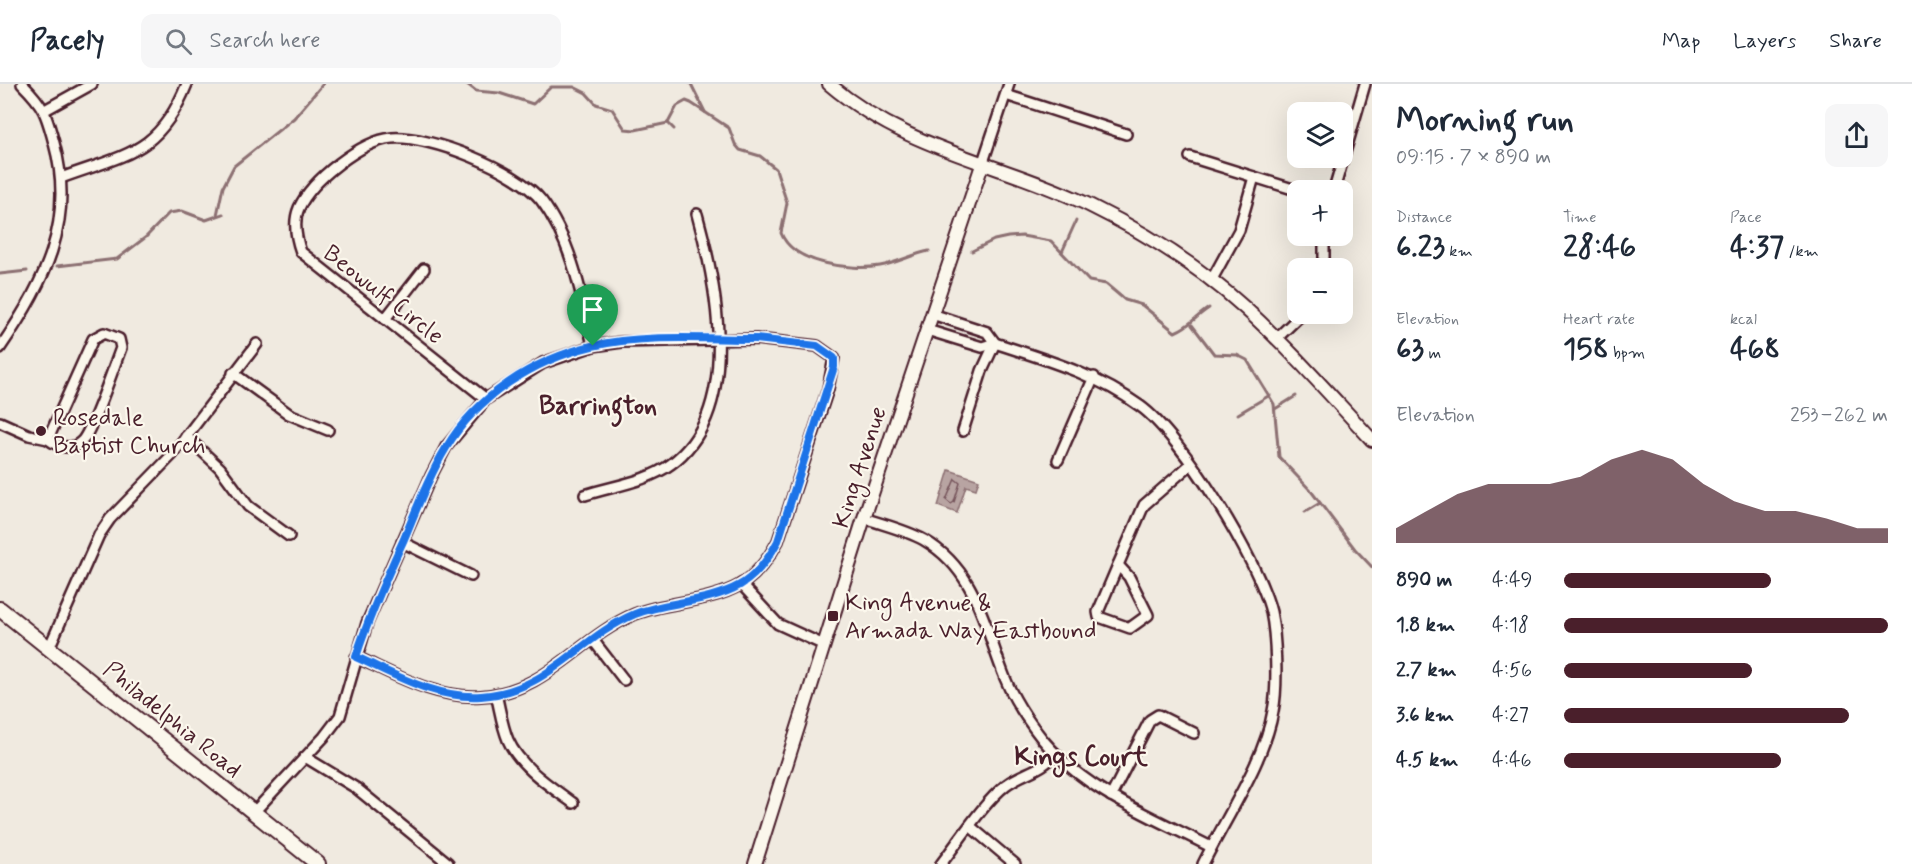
<!DOCTYPE html>
<html lang="en">
<head>
<meta charset="utf-8">
<style>
	:root { --surface:#fff; --page:#f6f6f7; --text:#1f2937; --muted:#747a83; --line:#e0e1e3; --accent:#4a1f2b }
	body { margin:0; font-family:Mynerve,sans-serif; background:var(--page); color:var(--text); height:100vh; display:flex; flex-direction:column; font-size:22px; white-space:nowrap }
	* { box-sizing:border-box; margin:0 }
	p { font-size:20px; color:var(--muted) }
	.icon { flex:none; width:33px; height:33px; fill:none; stroke:currentColor; stroke-width:2; stroke-linecap:round; stroke-linejoin:round }
	.map { position:relative; flex:1; overflow:hidden }
	.drawer { display:flex; flex-direction:column; background:var(--surface); width:540px }
	.drawer>* { flex:none }
	.buttons { position:absolute; left:1287px; top:18px; display:grid; gap:12px }
	.buttons a { display:grid; place-items:center; width:66px; height:66px; border-radius:12px; background:var(--surface); box-shadow:0 6px 24px #0002; font-size:30px }
	.pin { position:absolute; display:grid; place-items:center; width:51px; height:51px; color:#fff; margin:-62px -26px; border-radius:50% 50% 50% 0; rotate:-45deg; box-shadow:0 0 6px #0007 }
	.pin .icon { rotate:45deg }
	.round { display:grid; place-items:center; flex:none; width:63px; height:63px; border-radius:12px; background:var(--page) }
	.overview { display:flex; align-items:center; justify-content:space-between; height:102px; padding:0 24px }
	h1 { font-size:33px; font-weight:700; line-height:45px }
	.figures { display:grid; grid-template-columns:repeat(3,1fr); gap:9px; height:102px; padding:6px 24px }
	.figures div { display:grid; align-content:center }
	.figures b { font-size:30px; font-weight:700 }
	.figures small { font-size:16px; font-weight:400 }
	.figures p { font-size:16px }
	.chart { height:168px; padding:12px 24px }
	.chart p { display:flex; justify-content:space-between }
	.chart svg { width:100%; height:108px; margin-top:6px; fill:var(--accent); opacity:.7 }
	ul { padding:0 24px; list-style:none; font-size:20px }
	li { display:grid; grid-template-columns:96px 72px 1fr; align-items:center; height:45px }
	li i { height:15px; border-radius:8px; background:var(--accent) }
	header { display:flex; align-items:center; gap:36px; box-sizing:border-box; height:84px; padding:0 30px; background:var(--surface); border-bottom:2px solid var(--line) }
	header strong { font-size:28px }
	nav { display:flex; gap:33px; margin-inline-start:auto; font-size:21px }
	.search { width:420px; height:54px; background:var(--page); display:flex; align-items:center; gap:15px; box-sizing:border-box; padding:0 21px; border-radius:12px; color:var(--muted); font-size:22px }
	main { display:flex; flex:1; min-height:0 }
	.map>svg:first-child { display:block }
	.water { fill:#b8a4a2; stroke:#8c6f72; stroke-width:1.5 }
	.lines { fill:none; stroke-linecap:round; stroke-linejoin:round }
	.shore { stroke:#76545b; stroke-width:1.5 }
	.stream { stroke:#8c6f72; stroke-width:3 }
	.minor-casing { stroke:#4a1f2b; stroke-width:14 }
	.tertiary-casing { stroke:#4a1f2b; stroke-width:16 }
	.secondary-casing { stroke:#4a1f2b; stroke-width:18 }
	.minor { stroke:#fbf7ec; stroke-width:9 }
	.tertiary { stroke:#fbf7ec; stroke-width:12 }
	.secondary { stroke:#fbf7ec; stroke-width:14 }
	.route-casing { stroke:#fff; stroke-width:12 }
	.route { stroke:#1a73e8; stroke-width:8 }
	.poi-dot { fill:#4a1f2b; stroke:#fbf7ec; stroke-width:2 }
	.labels { text-anchor:middle; stroke-width:4.5; stroke-linejoin:round; paint-order:stroke }
	.street-label { font-size:24px; fill:#4a1f2b; stroke:#fbf7ec }
	.poi-label { font-size:24px; fill:#4a1f2b; stroke:#fbf7ec; text-anchor:start }
	.neighbourhood-label { font-size:26px; font-weight:bold; fill:#4a1f2b; stroke:#fbf7ec }
</style>
</head>
<body>
<header>
<strong>Pacely</strong>
<div class="search"><svg class="icon" aria-label="search" viewBox="0 0 24 24"><circle cx="10" cy="10" r="6"/><path d="M15 15l6 6"/></svg>Search here</div>
<nav><a>Map</a><a>Layers</a><a>Share</a></nav>
</header>
<main>
<div class="map">
<svg width="1372" height="780" viewBox="0 0 1372 780">
	<rect width="100%" height="100%" fill="#f0eae0"/>
	<filter id="ink" filterUnits="userSpaceOnUse"><feTurbulence type="fractalNoise" baseFrequency=".0167" numOctaves="2"/><feDisplacementMap in="SourceGraphic" scale="12" xChannelSelector="R" yChannelSelector="G"/><feConvolveMatrix kernelMatrix="1 2 1 2 8 2 1 2 1" color-interpolation-filters="sRGB"/></filter>
	<g filter="url(#ink)">
		<polygon class="water" points="949,386 979,396 976,405 966,402 957,429 938,422"/>
		<g class="lines">
			<polygon class="shore" points="955,395 960,399 954,418 951,420 946,416"/>
			<g class="stream">
				<polyline points="467,0 476,7 499,9 533,20 551,3 574,3 586,9 596,20 612,25 625,45 635,46 668,39"/>
				<polyline points="691,0 705,28"/>
				<path d="M668 39 677 22 686 17 691 19 729 44 735 60 740 66 760 72 776 85 787 119 781 149C793 180 851 187 880 182 897 179 913 170 929 167"/>
				<polyline points="668,39 674,45"/>
				<polyline points="217,131 223,103 234,82 294,34 323,0"/>
				<path d="M972 167 994 156 1008 153 1022 152 1051 157 1089 197 1106 200 1125 216 1142 221 1175 248C1190 242 1195 233 1209 224"/>
				<polyline points="1062,168 1076,137"/>
				<polyline points="57,182 117,175 146,153 169,129 182,127 206,136 223,130"/>
				<polyline points="0,190 27,187"/>
				<polyline points="1192,241 1214,270 1237,271 1247,276 1274,320 1279,373 1311,407 1355,465 1372,483"/>
				<polyline points="1275,325 1296,312"/>
				<polyline points="1238,330 1270,311"/>
				<polyline points="1305,428 1320,419"/>
			</g>
			<g class="minor-casing">
				<g id="minor">
					<polyline points="1006,11 1126,50"/>
					<polyline points="45,26 92,0"/>
					<polyline points="1190,73 1296,106"/>
					<polyline points="982,81 1009,0"/>
					<path d="M61 94C126 70 159 70 187 0"/>
					<polyline points="1334,106 1365,0"/>
					<polyline points="1324,184 1324,152"/>
					<polyline points="1211,197 1239,146 1254,93"/>
					<polyline points="385,235 424,185"/>
					<polyline points="927,246 982,263 995,259 987,248 932,230"/>
					<path d="M104 249 119 255 121 264C114 282 93 345 82 357 72 367 58 363 48 355L93 255Z"/>
					<polyline points="1276,255 1302,230"/>
					<path d="M0 264C44 200 76 138 54 59 46 29 44 22 22 0"/>
					<polyline points="233,289 289,330 328,346"/>
					<path d="M486 315 301 168C296 154 293 138 299 124 312 96 361 57 392 54 430 51 517 86 541 116 572 157 582 213 593 262"/>
					<polyline points="0,338 29,351 48,355"/>
					<path d="M963 347 982 287 995 259C1047 276 1096 290 1140 322 1182 352 1259 478 1271 528 1276 551 1278 604 1273 627 1265 676 1225 735 1203 780"/>
					<polyline points="186,352 220,384 248,422 289,452"/>
					<polyline points="1058,376 1094,293"/>
					<path d="M585 411C612 402 647 398 671 380 743 327 717 202 697 130"/>
					<path d="M864 434C884 441 906 446 924 456 977 487 984 542 1005 594 1014 617 1028 637 1043 656 1086 708 1153 733 1211 763"/>
					<polyline points="402,458 471,492"/>
					<polygon points="1118,481 1129,493 1148,531 1130,544 1099,533 1098,528"/>
					<polyline points="1118,481 1144,421 1191,380"/>
					<polyline points="741,500 778,540 824,561"/>
					<polyline points="593,556 624,596"/>
					<polyline points="49,564 99,451 110,435 172,371 257,260"/>
					<path d="M496 610C500 626 502 642 508 656 520 683 550 702 573 719"/>
					<polyline points="305,673 356,704 448,779"/>
					<polyline points="1111,712 1150,636 1158,631 1194,649"/>
					<path d="M254 728 324 653 340 632 367 539 431 392 446 363 486 315 543 279 593 262 622 258 756 255 817 262 834 274 828 305 778 457C769 474 757 491 740 501 708 519 668 517 635 530 578 554 548 608 481 612 436 615 396 591 356 573"/>
					<polyline points="971,743 1015,780"/>
					<path d="M941 780C959 757 984 718 1006 701 1023 688 1043 687 1055 669"/>
				</g>
			</g>
			<g class="tertiary-casing">
				<g id="tertiary">
					<path d="M829 0C909 68 1001 78 1091 122 1146 149 1201 184 1246 225 1291 266 1331 312 1372 356"/>
					<polyline points="755,780 864,434 982,81"/>
				</g>
			</g>
			<g class="secondary-casing">
				<polyline id="secondary" points="0,525 318,780"/>
			</g>
			<use href="#minor" class="minor"/>
			<use href="#tertiary" class="tertiary"/>
			<use href="#secondary" class="secondary"/>
		</g>
	</g>
	<g class="lines" filter="url(#ink)">
		<g class="route-casing">
			<path id="route" d="M756 255 817 262 834 274V283L778 457C769 474 757 491 740 501 708 519 668 517 635 530 578 554 548 608 481 612 436 615 396 591 356 573 369 532 386 494 404 455 417 424 429 392 446 364 477 312 533 276 592 262 644 250 703 255 756 255Z"/>
		</g>
		<use href="#route" class="route"/>
	</g>
	<g class="poi-dot">
		<circle cx="41" cy="347" r="6"/>
		<rect x="827" y="526" width="12" height="12" rx="3"/>
	</g>
	<g class="labels">
		<g class="street-label">
			<text transform="translate(384 210) rotate(38)" y="8">Beowulf Circle</text>
			<text transform="translate(859 383) rotate(-72)" y="8">King Avenue</text>
			<text transform="translate(173 635) rotate(39)" y="8">Philadelphia Road</text>
		</g>
		<g class="poi-label">
			<text x="53" y="341">Rosedale<tspan x="53" dy="28">Baptist Church</tspan></text>
			<text x="845" y="526">King Avenue &amp;<tspan x="845" dy="28">Armada Way Eastbound</tspan></text>
		</g>
		<g class="neighbourhood-label">
			<text x="598" y="330">Barrington</text>
			<text x="1081" y="681">Kings Court</text>
		</g>
	</g>
</svg>
<div class="buttons">
<a><svg class="icon" aria-label="layers" viewBox="0 0 24 24"><path d="M12 4l9 5-9 5-9-5zM3 14l9 5 9-5"/></svg></a>
<a>+</a>
<a>−</a>
</div>
<div class="pin" style="left:593px;top:262px;background:#1e9e55"><svg class="icon" aria-label="arrive" viewBox="0 0 24 24"><path d="M6 21V4h12l-3 4 3 4H6"/></svg></div>
</div>
<section class="drawer">
<div class="overview"><div><h1>Morning run</h1><p>09:15 · 7 × 890 m</p></div><a class="round"><svg class="icon" aria-label="share" viewBox="0 0 24 24"><path d="M12 15V3M7 8l5-5 5 5M5 13v7h14v-7"/></svg></a></div>
<div class="figures">
<div><p>Distance</p><b>6.23<small> km</small></b></div>
<div><p>Time</p><b>28:46</b></div>
<div><p>Pace</p><b>4:37<small> /km</small></b></div>
</div>
<div class="figures">
<div><p>Elevation</p><b>63<small> m</small></b></div>
<div><p>Heart rate</p><b>158<small> bpm</small></b></div>
<div><p>kcal</p><b>468</b></div>
</div>
<div class="chart"><p><span>Elevation</span>253–262 m</p>
<svg viewBox="0 0 160 44" preserveAspectRatio="none"><path d="M0 44V38L10 31L20 24L30 20L40 20L50 20L60 17L70 10L80 6L90 10L100 20L110 27L120 31L130 31L140 34L150 38L160 38V44z"/></svg>
</div>
<ul>
<li><b>890 m</b>4:49<i style="width:64%"></i></li>
<li><b>1.8 km</b>4:18<i style="width:100%"></i></li>
<li><b>2.7 km</b>4:56<i style="width:58%"></i></li>
<li><b>3.6 km</b>4:27<i style="width:88%"></i></li>
<li><b>4.5 km</b>4:46<i style="width:67%"></i></li>
</ul>
</section>
</main>
</body>
</html>
